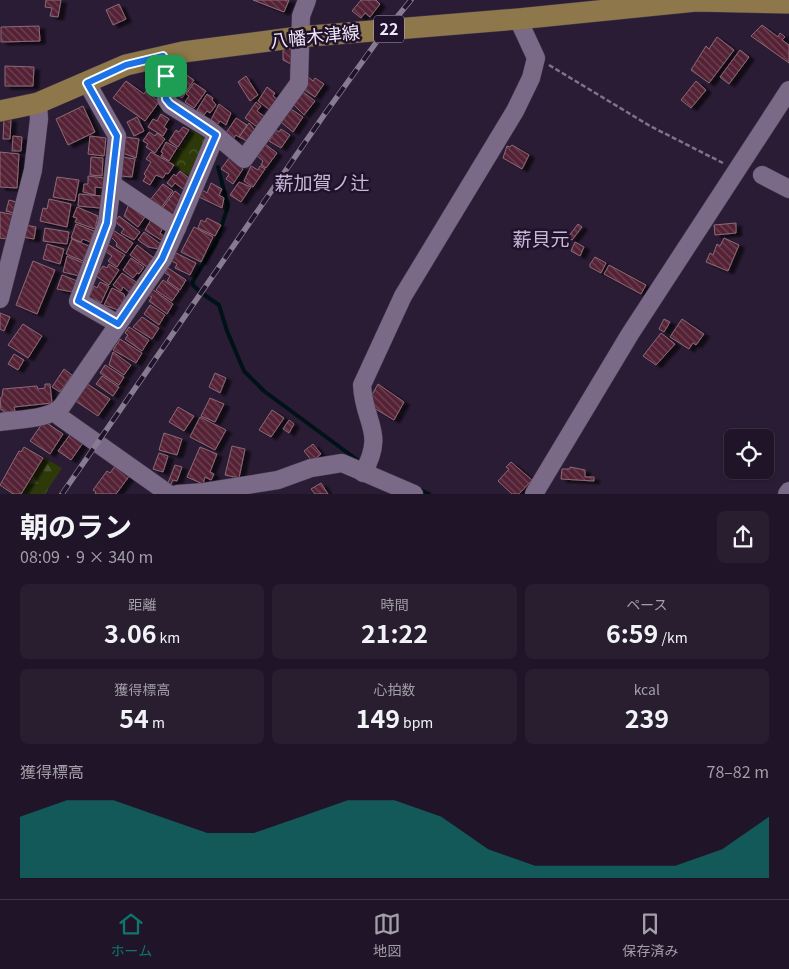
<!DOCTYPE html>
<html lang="ja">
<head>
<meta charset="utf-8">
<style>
	:root { --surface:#201528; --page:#281e30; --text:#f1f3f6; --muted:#a29fa8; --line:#3d3445; --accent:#0f766e }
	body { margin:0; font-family:Georgia,"Noto Sans JP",serif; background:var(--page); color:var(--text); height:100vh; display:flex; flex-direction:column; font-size:19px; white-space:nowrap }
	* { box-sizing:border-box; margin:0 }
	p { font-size:16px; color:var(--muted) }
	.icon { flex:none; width:28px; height:28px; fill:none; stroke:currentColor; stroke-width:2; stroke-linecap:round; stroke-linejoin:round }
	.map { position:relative; height:494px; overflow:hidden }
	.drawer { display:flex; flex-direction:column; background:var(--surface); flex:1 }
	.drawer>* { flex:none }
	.buttons { position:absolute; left:724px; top:429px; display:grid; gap:10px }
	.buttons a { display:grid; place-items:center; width:50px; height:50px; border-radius:8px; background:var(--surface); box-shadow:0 1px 4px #0004,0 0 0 1px var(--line); font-size:25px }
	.pin { position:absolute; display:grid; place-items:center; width:42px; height:42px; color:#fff; margin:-21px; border-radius:10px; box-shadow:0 2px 8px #0006 }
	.round { display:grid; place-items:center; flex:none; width:52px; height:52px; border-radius:8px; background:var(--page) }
	.head { display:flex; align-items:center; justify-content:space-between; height:85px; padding:0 20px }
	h1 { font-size:28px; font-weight:700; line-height:38px }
	.metrics { display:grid; grid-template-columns:repeat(3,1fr); gap:8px; height:85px; padding:5px 20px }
	.metrics div { display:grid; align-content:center; border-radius:8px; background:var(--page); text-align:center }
	.metrics b { font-size:25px; font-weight:700 }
	.metrics small { font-size:14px; font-weight:400 }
	.metrics p { font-size:14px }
	.chart { height:140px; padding:10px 20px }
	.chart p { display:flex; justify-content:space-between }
	.chart svg { width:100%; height:90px; margin-top:5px; fill:var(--accent); opacity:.7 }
	.tab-bar { display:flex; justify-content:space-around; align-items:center; height:70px; border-top:1px solid var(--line); background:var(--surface); font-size:14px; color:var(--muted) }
	.tab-bar a { display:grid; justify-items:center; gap:2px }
	.tab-bar .active { color:var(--accent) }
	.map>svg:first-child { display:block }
	.forest { fill:url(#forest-firs) }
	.park { fill:url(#park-crowns) }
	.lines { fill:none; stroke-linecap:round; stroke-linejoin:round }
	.stream { stroke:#001217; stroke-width:4 }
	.building { fill:url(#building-back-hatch); stroke:#8d6975; filter:url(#shadow) }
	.minor-casing { stroke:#44384c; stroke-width:19 }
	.major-casing { stroke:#44384c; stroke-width:22 }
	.path { stroke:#7f7389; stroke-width:2.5; stroke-dasharray:5 2.5; stroke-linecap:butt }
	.minor { stroke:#7a6987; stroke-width:18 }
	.major { stroke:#8e774a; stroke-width:21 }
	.rail-casing { stroke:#877b90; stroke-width:5.5 }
	.rail { stroke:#21122b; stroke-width:4; stroke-dasharray:11; stroke-linecap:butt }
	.route-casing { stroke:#fff; stroke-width:10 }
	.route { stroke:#1a73e8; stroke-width:6 }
	.labels { text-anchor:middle; stroke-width:5; stroke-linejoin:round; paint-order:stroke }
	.shield { fill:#21122b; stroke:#b2a7ba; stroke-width:1 }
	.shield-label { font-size:16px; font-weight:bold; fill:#f0e7f8 }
	.street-label { font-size:18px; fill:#f0e7f8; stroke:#21122b }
	.neighbourhood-label { font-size:19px; fill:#c9b7d8; stroke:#21122b }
</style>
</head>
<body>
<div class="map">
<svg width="789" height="494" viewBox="0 0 789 494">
	<defs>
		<pattern id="forest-firs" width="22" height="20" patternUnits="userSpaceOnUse" patternTransform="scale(1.25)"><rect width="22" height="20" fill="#2d3909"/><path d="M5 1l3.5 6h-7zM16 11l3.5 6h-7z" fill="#4c562e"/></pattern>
		<pattern id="park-crowns" width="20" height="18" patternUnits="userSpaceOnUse" patternTransform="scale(1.25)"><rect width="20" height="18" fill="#2d3909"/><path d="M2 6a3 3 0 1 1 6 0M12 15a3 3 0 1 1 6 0" fill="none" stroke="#4c562e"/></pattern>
		<pattern id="building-back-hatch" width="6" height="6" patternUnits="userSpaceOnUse" patternTransform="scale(1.25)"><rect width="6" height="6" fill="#552236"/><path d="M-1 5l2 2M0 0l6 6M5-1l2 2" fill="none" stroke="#6e4254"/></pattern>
		<filter id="shadow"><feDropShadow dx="5.5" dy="3" stdDeviation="1" flood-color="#0009"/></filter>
	</defs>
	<rect width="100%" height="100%" fill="#2a1c35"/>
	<polygon class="forest" points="44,458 62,468 45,494 17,494"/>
	<polygon class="park" points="192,130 205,138 193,179 170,163"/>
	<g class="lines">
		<g class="stream">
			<polyline points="199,291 193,285 193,281 216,243 228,206 218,167"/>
			<polyline points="203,294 219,305 227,331 244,371 264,391 360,462"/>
			<polyline points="418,489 429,494"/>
		</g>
	</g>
	<g class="building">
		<polygon points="46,0 61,0 58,17 50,16 52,8 45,7"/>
		<polygon points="253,0 289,0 284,12"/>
		<polygon points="361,0 376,0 380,4 370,17 365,13 361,18 352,11"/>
		<polygon points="119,4 126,19 113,25 106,10"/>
		<polygon points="762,25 778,37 780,33 785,37 782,40 789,45 789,63 751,36"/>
		<polygon points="39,26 40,41 1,42 1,27"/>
		<polygon points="717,37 734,50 709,83 691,70 706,46 709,49"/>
		<polygon points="283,44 296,50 297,67 283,60"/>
		<polygon points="740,50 749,57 729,84 720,77"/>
		<polygon points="5,66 34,67 33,86 5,86"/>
		<polygon points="185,74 194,80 182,98 173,92"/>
		<polygon points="246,76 258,95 250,101 238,82"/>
		<polygon points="308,77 313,81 315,78 324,84 315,97 303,89"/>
		<polygon points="126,81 144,94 146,91 159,102 145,121 113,98"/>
		<polygon points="696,81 706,90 691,108 681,100"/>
		<polygon points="194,83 206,91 194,108 185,102 189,96 186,94"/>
		<polygon points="267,87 275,93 273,96 278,100 270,110 258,101"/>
		<polygon points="303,92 315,101 304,115 294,105"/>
		<polygon points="207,94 213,98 212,100 216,105 210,113 207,111 204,115 197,110"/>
		<polygon points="256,102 261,106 257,111 265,117 256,126 245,118"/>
		<polygon points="219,104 231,113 226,125 220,121 217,125 211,120"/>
		<polygon points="83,106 95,132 68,145 56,119"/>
		<polygon points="291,109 303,117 293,132 281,122"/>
		<polygon points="161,114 169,119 164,127 167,129 163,136 148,127 153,119 157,121"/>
		<polygon points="137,117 144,131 134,136 127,122"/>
		<polygon points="236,118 247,125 239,137 236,135 233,139 226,133"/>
		<polygon points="4,119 11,119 10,139 3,139"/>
		<polygon points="249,123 255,130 249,142 239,137"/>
		<polygon points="183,127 189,130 178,147 169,141 176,130 179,132"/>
		<polygon points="281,129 290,135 281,148 269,141 276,130 279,132"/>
		<polygon points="149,132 155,136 157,133 165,139 155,153 146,147 148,144 143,141"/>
		<polygon points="13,136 22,137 21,151 12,151"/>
		<polygon points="90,136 106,138 104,156 88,154"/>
		<polygon points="126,137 139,139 136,158 123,153"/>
		<polygon points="166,142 177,148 169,161 161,156 163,153 161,152"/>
		<polygon points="265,144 277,153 266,168 261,165 263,161 257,156"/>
		<polygon points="512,145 529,155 522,169 503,158 507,146 510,147"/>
		<polygon points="0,152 19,154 17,188 0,187"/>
		<polygon points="151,152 174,165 168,174 166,173 163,178 156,175 150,185 143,181 146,176 144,174 151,162 146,159"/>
		<polygon points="91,157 103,158 102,176 90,175"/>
		<polygon points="122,157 135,159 132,177 120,176"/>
		<polygon points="229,158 243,169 233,184 226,179 229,174 221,169"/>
		<polygon points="251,166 258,170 260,166 265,169 253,187 244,181"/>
		<polygon points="180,171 190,179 183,189 175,183 172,187 167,183 174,174 176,176"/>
		<polygon points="88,176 104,178 103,188 95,187 95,195 83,192 84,184 88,184"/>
		<polygon points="57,177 79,180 75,201 53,197"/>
		<polygon points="239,182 251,187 241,202 230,195"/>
		<polygon points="211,183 222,189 219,195 224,198 222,208 199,197 202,190 207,193"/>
		<polygon points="163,184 173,191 161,208 150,200"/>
		<polygon points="175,191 184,198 172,216 162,209"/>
		<polygon points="79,194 102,196 100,208 78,206"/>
		<polygon points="49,199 71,204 67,227 40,221 43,208 47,209"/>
		<polygon points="9,200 20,203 18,214 6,211"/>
		<polygon points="129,204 145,217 138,227 124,216"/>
		<polygon points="77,207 98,216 95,229 75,222 77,218 73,217"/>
		<polygon points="0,212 15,215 7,239 0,238"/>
		<polygon points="119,216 140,232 134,240 121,233 124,229 115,222"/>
		<polygon points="207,218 221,225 215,236 198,228 201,220 205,222"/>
		<polygon points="151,220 163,228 160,233 164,236 161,240 145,230"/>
		<polygon points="736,223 736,233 715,235 714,225"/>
		<polygon points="76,224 94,231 90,242 83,239 81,242 71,238"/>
		<polygon points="578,224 582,227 572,240 568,237"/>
		<polygon points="25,225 36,227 34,239 23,237"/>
		<polygon points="194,227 213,237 201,262 181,252"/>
		<polygon points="45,228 69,232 67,244 43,241"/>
		<polygon points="113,230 133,243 126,253 116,246 117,243 109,235"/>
		<polygon points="144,232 162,245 159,249 148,247 138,240"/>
		<polygon points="724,238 739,245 728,271 706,262 710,253 713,255 717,244 720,246"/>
		<polygon points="72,239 89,246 83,261 66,254"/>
		<polygon points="575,242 584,247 580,256 571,251"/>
		<polygon points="47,244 64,249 60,264 43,259"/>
		<polygon points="109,245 125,255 117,267 108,261 112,256 105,251"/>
		<polygon points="137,245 154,258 147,267 130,255"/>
		<polygon points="176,253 196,263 190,275 175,268 177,264 172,261"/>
		<polygon points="67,256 83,263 79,276 63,272"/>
		<polygon points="595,257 606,263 601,273 590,267 590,264"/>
		<polygon points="131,258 144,267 139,274 137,273 133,278 123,270"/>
		<polygon points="33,261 55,270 37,314 16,305"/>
		<polygon points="109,264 119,270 109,285 96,276 103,266 107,268"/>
		<polygon points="609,265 646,285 641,294 604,274"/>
		<polygon points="168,268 186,280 180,290 167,281 170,276 165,273"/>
		<polygon points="122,273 136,282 129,292 123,287 121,291 113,285"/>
		<polygon points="62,275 77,281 73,292 57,289"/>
		<polygon points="163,280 179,291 172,301 156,290"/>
		<polygon points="100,282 109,286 101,303 89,297 94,286 97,288"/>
		<polygon points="112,288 124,294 125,297 118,310 104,305"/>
		<polygon points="152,289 173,304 167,314 149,301 152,297 148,295"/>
		<polygon points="150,305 165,315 159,325 144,314"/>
		<polygon points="0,313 10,317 4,331 0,329"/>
		<polygon points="142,317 159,328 152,339 133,327"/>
		<polygon points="664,319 670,322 664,332 659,329"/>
		<polygon points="682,319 704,334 696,345 693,343 689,349 670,337"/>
		<polygon points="23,324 42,336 28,358 8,345"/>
		<polygon points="129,327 149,340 142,351 125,339 128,335 125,333"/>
		<polygon points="661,333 675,344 656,365 643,356"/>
		<polygon points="120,339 142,353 136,363 113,350"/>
		<polygon points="113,352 131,365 124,375 109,365"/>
		<polygon points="14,354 24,360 18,370 8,364"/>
		<polygon points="105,365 124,377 119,385 100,373"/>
		<polygon points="64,369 72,375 60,392 52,387"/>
		<polygon points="215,373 226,378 220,393 209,387"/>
		<polygon points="102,376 119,387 113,396 96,384"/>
		<polygon points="86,383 110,399 98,416 74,400"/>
		<polygon points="45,384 50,384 52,403 14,407 15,411 4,412 3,410 1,410 0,398 2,397 3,389 37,386 38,389 45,388"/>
		<polygon points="378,384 404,402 394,420 374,408 375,406 368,402"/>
		<polygon points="210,398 224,404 215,422 201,416"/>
		<polygon points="178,407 194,416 184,431 169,422"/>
		<polygon points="272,410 284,418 271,437 259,430"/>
		<polygon points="200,417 226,430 215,450 190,437"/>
		<polygon points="289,420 294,424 289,433 283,429"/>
		<polygon points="44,421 63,434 50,454 30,441"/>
		<polygon points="72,432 85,440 71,460 58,451"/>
		<polygon points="164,433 182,439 177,455 159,450"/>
		<polygon points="313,444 321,454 312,461 304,451"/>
		<polygon points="232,446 245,449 239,478 225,475"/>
		<polygon points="24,447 43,458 21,494 13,494 0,485 19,451 21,452"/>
		<polygon points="200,447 217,454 210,472 214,474 211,480 205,477 203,484 187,477"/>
		<polygon points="159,453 168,456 163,472 153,469"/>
		<polygon points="511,462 532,480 519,494 512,494 498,481 509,469 506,467"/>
		<polygon points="116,465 130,475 116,494 95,494 96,492 93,490 107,471 110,473"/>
		<polygon points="175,465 182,467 177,481 173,480 171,484 168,483"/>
		<polygon points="570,467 585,470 585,477 594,477 594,481 561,479 562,469 570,469"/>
		<polygon points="321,483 328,494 315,494 311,489"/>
	</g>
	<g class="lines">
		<g class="minor-casing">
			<g id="minor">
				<polyline points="163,56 166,99 170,105 209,129 244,159 299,83 301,16 307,0"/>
				<polyline points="762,175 789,189"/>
				<polyline points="112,184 107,223 78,301 118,324"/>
				<polyline points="177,228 216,135"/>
				<polyline points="0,299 33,170 39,119 38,103"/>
				<polyline points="57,412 60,417 169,494"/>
				<path d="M0 422C18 419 49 420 62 406L163 259 177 228 112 184 117 136 87 83"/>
				<path d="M363 473C386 432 364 424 362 385L403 296 515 111 531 78 536 58 518 19"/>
				<polyline points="177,494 204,492 278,480 311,468 342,463 414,494"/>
				<polyline points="534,494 630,334 789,90"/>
				<polyline points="787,494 789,491"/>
			</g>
		</g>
		<g class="major-casing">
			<polyline id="major" points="0,111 38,103 126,65 183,52 299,37 518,19 696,1 789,3"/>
		</g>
		<polyline class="path" points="549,65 650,126 723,163"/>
		<use href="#minor" class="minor"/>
		<use href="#major" class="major"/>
		<g class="rail-casing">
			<polyline id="rail" points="62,494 324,115 378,40 411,0"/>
		</g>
		<use href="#rail" class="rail"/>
	</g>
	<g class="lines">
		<g class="route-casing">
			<polygon id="route" points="163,56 166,99 170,104 216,135 162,259 118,324 78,301 107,223 117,136 87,83 126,65"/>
		</g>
		<use href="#route" class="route"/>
	</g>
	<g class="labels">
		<rect class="shield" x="374" y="15.5" width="30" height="27" rx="4"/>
		<g class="shield-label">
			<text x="389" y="35">22</text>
		</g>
		<g class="street-label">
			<text transform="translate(315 37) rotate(-6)" y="6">八幡木津線</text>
		</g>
		<g class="neighbourhood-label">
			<text x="322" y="190">薪加賀ノ辻</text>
			<text x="541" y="246">薪貝元</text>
		</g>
	</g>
</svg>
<div class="buttons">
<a><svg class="icon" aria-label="locate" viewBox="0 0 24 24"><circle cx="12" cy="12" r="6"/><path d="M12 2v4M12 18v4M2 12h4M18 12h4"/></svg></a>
</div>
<div class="pin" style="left:166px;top:76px;background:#1e9e55"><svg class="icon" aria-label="arrive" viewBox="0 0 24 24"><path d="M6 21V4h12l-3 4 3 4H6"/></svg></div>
</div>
<section class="drawer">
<div class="head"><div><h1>朝のラン</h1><p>08:09 · 9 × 340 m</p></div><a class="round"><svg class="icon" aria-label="share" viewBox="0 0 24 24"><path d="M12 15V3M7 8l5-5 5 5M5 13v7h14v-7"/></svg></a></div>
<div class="metrics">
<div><p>距離</p><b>3.06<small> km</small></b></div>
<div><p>時間</p><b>21:22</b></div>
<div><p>ペース</p><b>6:59<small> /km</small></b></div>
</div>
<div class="metrics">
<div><p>獲得標高</p><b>54<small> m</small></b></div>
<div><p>心拍数</p><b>149<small> bpm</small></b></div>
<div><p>kcal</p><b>239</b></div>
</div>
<div class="chart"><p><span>獲得標高</span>78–82 m</p>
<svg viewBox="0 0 160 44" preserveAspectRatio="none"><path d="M0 44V14L10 6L20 6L30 14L40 22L50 22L60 14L70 6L80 6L90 14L100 30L110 38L120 38L130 38L140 38L150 30L160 14V44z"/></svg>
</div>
</section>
<nav class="tab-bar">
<a class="active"><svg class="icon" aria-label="home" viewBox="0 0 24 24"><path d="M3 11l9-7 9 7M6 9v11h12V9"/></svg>ホーム</a>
<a><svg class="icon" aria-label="map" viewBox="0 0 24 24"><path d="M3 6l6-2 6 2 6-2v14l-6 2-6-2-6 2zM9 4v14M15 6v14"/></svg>地図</a>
<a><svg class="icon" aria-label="saved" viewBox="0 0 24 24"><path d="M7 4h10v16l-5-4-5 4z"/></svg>保存済み</a>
</nav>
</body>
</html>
